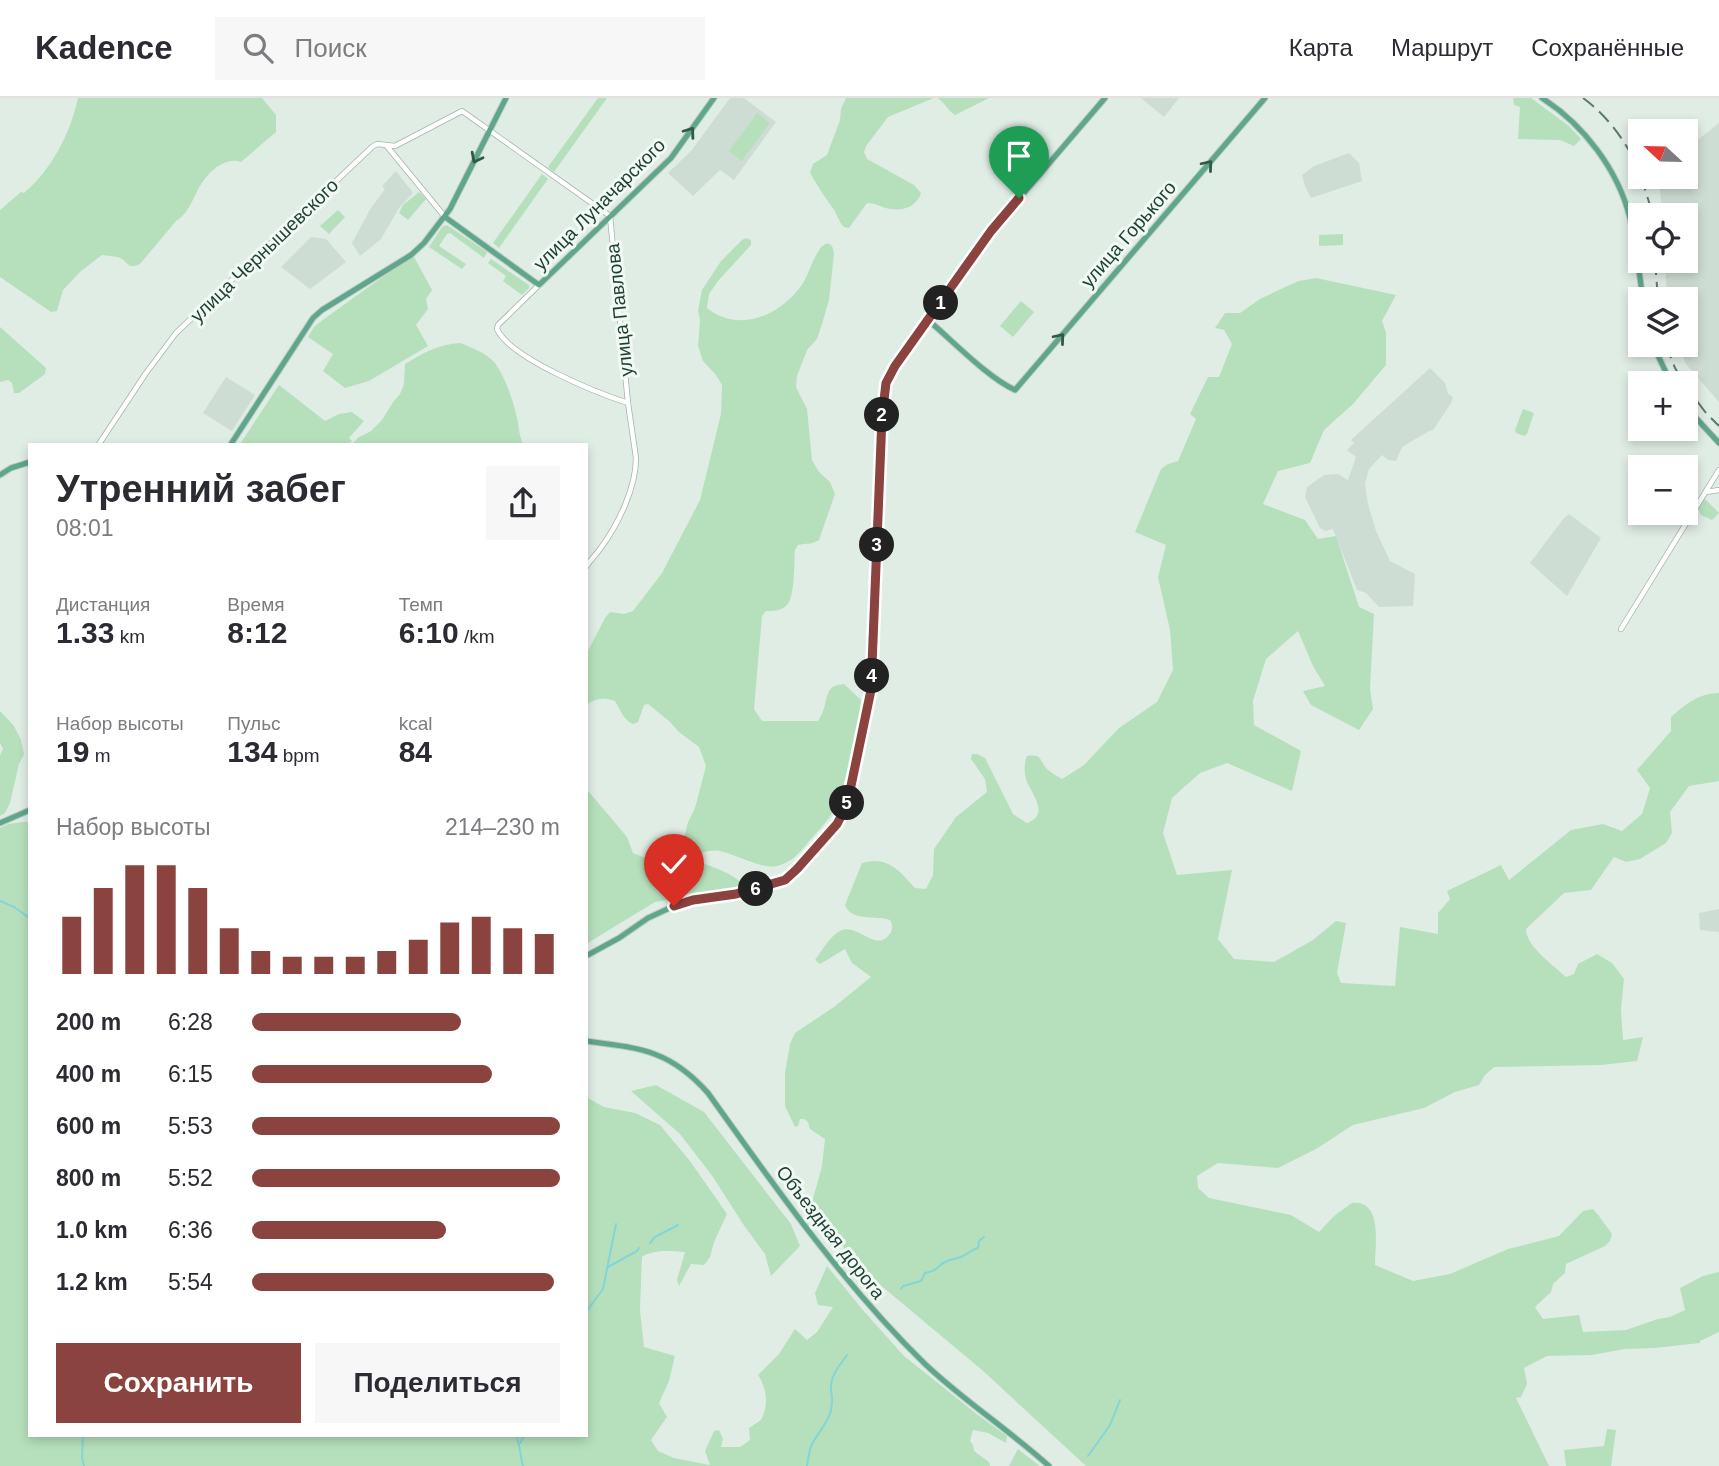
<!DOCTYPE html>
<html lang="ru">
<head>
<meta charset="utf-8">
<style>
	:root { --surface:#fff; --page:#f7f7f7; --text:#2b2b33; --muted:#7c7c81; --line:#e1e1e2; --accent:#8a433e }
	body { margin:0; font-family:Helvetica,sans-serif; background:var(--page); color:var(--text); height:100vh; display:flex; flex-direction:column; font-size:26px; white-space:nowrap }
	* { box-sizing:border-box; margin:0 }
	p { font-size:23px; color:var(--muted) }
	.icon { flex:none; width:38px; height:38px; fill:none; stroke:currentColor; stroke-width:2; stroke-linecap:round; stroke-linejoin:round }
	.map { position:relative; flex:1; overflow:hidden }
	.panel { position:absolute; left:28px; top:345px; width:560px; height:994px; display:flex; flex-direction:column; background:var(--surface); border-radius:0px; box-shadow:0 4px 10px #0003 }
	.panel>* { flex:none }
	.needle { width:46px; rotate:292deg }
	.buttons { position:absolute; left:1628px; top:21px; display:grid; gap:14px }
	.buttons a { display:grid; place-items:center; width:70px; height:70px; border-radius:0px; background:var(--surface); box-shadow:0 4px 10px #0003; font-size:35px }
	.pin { position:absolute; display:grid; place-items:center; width:60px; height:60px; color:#fff; margin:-72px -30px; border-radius:50% 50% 50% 0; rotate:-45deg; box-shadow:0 0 7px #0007 }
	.pin .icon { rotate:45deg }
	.km { position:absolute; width:35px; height:35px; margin:-18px; border-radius:50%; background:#222; color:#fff; font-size:19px; line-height:35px; text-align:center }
	.round { display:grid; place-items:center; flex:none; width:74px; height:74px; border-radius:0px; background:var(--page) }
	.overview { display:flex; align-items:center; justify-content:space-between; height:119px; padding:0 28px }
	h1 { font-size:38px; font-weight:600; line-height:52px }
	.metrics { display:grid; grid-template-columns:repeat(3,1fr); gap:10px; height:119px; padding:7px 28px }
	.metrics div { display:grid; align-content:center }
	.metrics b { font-size:30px; font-weight:600 }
	.metrics small { font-size:19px; font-weight:400 }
	.metrics p { font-size:19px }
	.chart { height:196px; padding:14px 28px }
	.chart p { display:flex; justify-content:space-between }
	.chart svg { width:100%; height:126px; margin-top:7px; stroke:var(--accent); stroke-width:6 }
	.cta { display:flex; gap:14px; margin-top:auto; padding:14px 28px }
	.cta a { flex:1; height:80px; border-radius:0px; background:var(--accent); color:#fff; font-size:28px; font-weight:600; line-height:80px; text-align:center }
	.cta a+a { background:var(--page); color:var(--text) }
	ul { padding:0 28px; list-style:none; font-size:23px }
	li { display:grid; grid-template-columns:112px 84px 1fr; align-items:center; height:52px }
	li i { height:18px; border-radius:9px; background:var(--accent) }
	header { display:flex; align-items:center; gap:42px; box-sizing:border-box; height:98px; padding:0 35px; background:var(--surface); border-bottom:2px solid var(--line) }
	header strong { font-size:33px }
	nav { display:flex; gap:38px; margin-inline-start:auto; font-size:24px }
	.search { width:490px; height:63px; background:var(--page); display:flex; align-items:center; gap:18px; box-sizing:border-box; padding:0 24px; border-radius:0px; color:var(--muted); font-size:26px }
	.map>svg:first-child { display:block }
	.built { fill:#ceddd4 }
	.green { fill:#b6e0bc }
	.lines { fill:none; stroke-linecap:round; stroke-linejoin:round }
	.stream { stroke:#82d6d8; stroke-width:2 }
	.minor-casing { stroke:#a2b5ac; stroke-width:6 }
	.major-casing { stroke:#c0c9c6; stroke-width:7 }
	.minor { stroke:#fff; stroke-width:4.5 }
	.major { stroke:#5fa78b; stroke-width:5 }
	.rail { stroke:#597b6d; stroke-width:2; stroke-dasharray:14 7; stroke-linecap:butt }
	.oneway { stroke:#2f5948 }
	.route-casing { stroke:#fff; stroke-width:14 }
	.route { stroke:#8a433e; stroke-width:9 }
	.labels { text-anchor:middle; stroke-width:6; stroke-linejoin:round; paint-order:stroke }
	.street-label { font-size:19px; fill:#1f3f32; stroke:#f1f9f4 }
</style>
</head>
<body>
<header>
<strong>Kadence</strong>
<div class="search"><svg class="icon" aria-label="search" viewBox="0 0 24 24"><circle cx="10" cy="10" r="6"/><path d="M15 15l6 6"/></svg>Поиск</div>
<nav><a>Карта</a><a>Маршрут</a><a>Сохранённые</a></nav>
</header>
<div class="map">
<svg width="1719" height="1368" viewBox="0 0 1719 1368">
	<rect width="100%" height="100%" fill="#e0ede5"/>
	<g class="built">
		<polygon points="730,0 744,0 776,24 734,82 720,72 693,98 668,75 691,53"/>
		<polygon points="1141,0 1179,0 1164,19"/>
		<polygon points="1719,25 1719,304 1686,266 1678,247 1685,247 1685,201 1667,201 1665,163 1685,163 1685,117 1662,117 1659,79 1685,79 1685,52"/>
		<polygon points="1349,55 1359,65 1362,83 1311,100 1305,88 1302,77 1314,68"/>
		<polygon points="396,73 413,95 399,110 381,141 360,158 352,145 371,110 385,91 382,88"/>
		<polygon points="311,139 326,141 346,164 310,191 281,169"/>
		<polygon points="1430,270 1445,285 1448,296 1453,299 1451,305 1433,332 1429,333 1402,349 1396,363 1388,362 1382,357 1369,371 1365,385 1368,406 1376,433 1390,463 1415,476 1413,508 1379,509 1366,495 1357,492 1333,431 1325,433 1320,430 1305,399 1307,389 1324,377 1338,376 1348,382 1356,359 1347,352 1354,345 1351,342"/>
		<polygon points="226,279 255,297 232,333 203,315"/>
		<polygon points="1569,416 1601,440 1567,498 1530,465 1564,420"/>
		<polygon points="1719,811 1719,834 1700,832 1699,815"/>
	</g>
	<g class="green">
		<path d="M78 0H262L276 17V34L241 64C227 59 212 71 204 82 194 95 191 114 176 123L140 166C127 172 129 164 120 160 115 158 107 158 102 157L81 173 63 192 57 213 51 214 0 179V112L21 94 24 95C52 71 70 36 78 0Z"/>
		<polygon points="598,0 607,0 554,74 548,69"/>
		<path d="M846 0H934L888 19 866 48 864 54 867 61 914 87 921 95C917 108 904 113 891 111 882 110 877 105 867 105L849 130 844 129C838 123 837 115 832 109 824 98 817 87 810 75L813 66 827 57 840 22 841 11Z"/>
		<path d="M937 0H989L955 17C947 12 945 4 937 0Z"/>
		<polygon points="1513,0 1531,0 1535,3 1569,28 1581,41 1574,48 1560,42 1518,41 1520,9 1514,7"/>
		<polygon points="757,15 770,25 742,63 729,53"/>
		<polygon points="542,76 548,81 499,150 493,145"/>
		<polygon points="419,94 426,101 408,122 399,115 403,107"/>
		<polygon points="338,112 345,119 329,136 320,128"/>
		<polygon points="447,127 487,154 484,160 450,135 447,136 439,148 466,166 462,171 429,149 442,129"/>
		<polygon points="1343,136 1343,147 1319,148 1319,137"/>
		<path d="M746 140 751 142V147L718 183 709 196 707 210C737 234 775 220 798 192 808 181 810 166 818 154 824 143 833 142 834 156L829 202 822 226 817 241 807 252 797 278 796 289 807 311 812 362 819 374 830 384 835 396 819 442C811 447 807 445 798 447L795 452C794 464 795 499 787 507 781 513 774 513 766 513L762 518 754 611 762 623H818C821 618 824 612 825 606 829 592 828 588 844 586L861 602C860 631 846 691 831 717 825 726 817 734 810 742 800 754 793 764 777 768 764 772 734 756 720 753 709 751 699 757 688 756L684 751 683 744 688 724 695 710 706 668 699 649 679 634 669 623 648 606 644 607 638 624 633 626C624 623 620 611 615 603 604 599 595 600 586 607V557L605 520 610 514 624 516 633 513 662 475 700 402 721 316 722 287 716 277 703 263 698 248 700 222 698 213 700 202 702 192 721 163 742 142Z"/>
		<polygon points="413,157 432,192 426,201 428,211 416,227 428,248 369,283 345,290 323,273 333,256 308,239 314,229 324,221"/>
		<polygon points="491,161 529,187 529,190 522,197 503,183 506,178 488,165"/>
		<path d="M1316 180 1396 197 1382 223 1386 235V267L1353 306 1324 332 1310 365 1278 373 1263 406 1305 422 1318 441 1336 438 1359 509 1374 516 1370 591 1373 611 1359 632 1311 607 1303 593 1325 588 1313 568 1298 533 1266 561 1253 603 1254 627 1301 653 1292 693 1227 665 1200 675 1172 700 1163 735 1177 777 1232 772 1218 841 1234 861 1274 864 1313 842 1336 823 1346 825 1337 875 1341 885 1395 888 1400 829 1438 836V815L1450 801 1447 793 1501 767 1509 782 1571 732 1603 726 1622 733 1642 716 1650 690 1637 672 1671 633V619C1686 606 1699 595 1719 595V683L1689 688 1670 714 1672 735 1666 745 1640 761 1626 764 1614 759 1591 792 1564 795 1526 831C1526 848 1553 867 1566 879L1574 876 1578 866 1597 856 1612 865 1624 881 1621 911 1623 942 1643 939 1637 963 1601 967 1494 969 1485 977 1479 987 1455 994 1424 1010 1353 1027 1316 1051 1278 1070 1218 1065 1197 1078 1198 1090 1209 1100 1291 1117 1319 1134 1334 1118 1352 1105C1383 1102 1375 1147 1375 1167L1413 1183 1450 1176 1508 1151 1559 1138 1583 1113 1593 1111 1599 1118 1612 1136 1610 1143 1605 1148 1566 1166 1565 1175 1553 1186 1551 1194 1535 1209 1543 1221 1579 1217 1583 1234 1626 1232 1658 1221 1670 1219 1685 1212 1680 1190 1703 1178 1719 1174V1234L1700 1243V1245L1655 1250 1625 1251 1592 1257 1547 1258 1524 1270 1527 1286 1521 1299 1516 1300 1549 1368H1086L982 1272 860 1170 811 1108 822 1068 825 1041 810 1031 808 1024 804 1021H800L798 1028 795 1029 785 1008V975L790 946 795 935 834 909 871 879 852 865 845 851 820 866 815 862C822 853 830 837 842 832 858 826 876 854 889 837 893 832 893 827 890 822 876 817 851 824 845 807L862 765C887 757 900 773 915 790L926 791 933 777 934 751 956 719 987 694 985 681 971 661 972 656H977L985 660 1013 716 1027 725C1051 716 1031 696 1026 681 1024 674 1024 665 1027 658 1042 656 1039 661 1046 670 1050 674 1057 678 1062 681L1084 667 1119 630 1157 604 1173 572 1170 532 1158 479 1166 447 1135 434 1161 371 1168 366 1178 363 1196 321 1190 316 1208 279H1219L1232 246 1224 232 1215 230 1225 215H1240L1260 201 1285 189 1299 183Z"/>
		<polygon points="1021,203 1034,214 1013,239 1000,228"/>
		<polygon points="0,229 46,270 45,276 19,295 14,295 12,285 8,282 0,284"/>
		<path d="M460 245C471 249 486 255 494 264 504 276 514 304 517 320 519 329 519 337 523 346H352L359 339 371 333 382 322 393 304 400 296 404 286 405 266C423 255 439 246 460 245Z"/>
		<polygon points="279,287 325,323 339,316 352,314 364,323 349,340 352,343 348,346 240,346"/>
		<polygon points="1523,311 1534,315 1527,336 1524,338 1516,335 1515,332"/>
		<polygon points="1705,401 1719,415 1712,422 1701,417 1698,411"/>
		<polygon points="0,613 14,628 21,642 24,656 19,666 10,705 5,715 0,718 0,657 3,651 0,645"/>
		<path d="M586 692 589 694 627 739 633 755C644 760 657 764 670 766 678 767 685 763 692 764 704 764 735 776 742 786L739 789 655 804 586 846Z"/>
		<path d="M23 724H30V1337H586V999L604 1009 635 1015 660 1027 690 1063 727 1116 714 1144 710 1159 704 1167 691 1166 679 1188 677 1182 685 1154C671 1153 654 1151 642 1159L640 1212 644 1249 675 1258 669 1283 659 1305 667 1319 651 1342 658 1353 674 1360 710 1367 705 1353 714 1333 719 1332 723 1341 721 1349H740L750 1342 749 1330 761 1322C769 1307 767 1291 758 1277L779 1256 795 1231 807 1242 817 1234 833 1209 818 1207 815 1195 827 1168 862 1211 904 1258 978 1317 1007 1338 1006 1345 988 1335 973 1332 970 1343 973 1347 974 1353 989 1364 990 1368H0V730L8 726Z"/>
		<polygon points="656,987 704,1014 791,1126 800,1148 771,1178 765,1156 743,1126 713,1079 680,1036 631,993"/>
		<polygon points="1607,1331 1616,1332 1611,1368 1566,1368 1564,1352 1604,1348"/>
		<polygon points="1018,1351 1040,1368 1009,1368"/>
	</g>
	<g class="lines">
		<g class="stream">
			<polyline points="0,803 14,809 28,819 30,818"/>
			<polyline points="650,1145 655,1139 678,1127"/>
			<polyline points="608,1169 637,1153 639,1150"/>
			<path d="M901 1191 903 1188 921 1183 925 1175C940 1172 935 1169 945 1164 950 1161 957 1161 963 1158 969 1155 971 1152 978 1150L979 1143 984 1139"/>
			<polyline points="586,1214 603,1191 616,1126"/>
			<polyline points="83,1337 82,1359 84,1368"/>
			<path d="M516 1337C520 1347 520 1357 523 1368"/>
			<polyline points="520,1345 525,1337"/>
			<polyline points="1088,1358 1110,1327 1120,1302"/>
			<path d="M807 1368C808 1361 809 1353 812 1346 818 1335 828 1325 831 1312 833 1302 832 1301 831 1291 830 1278 840 1267 847 1257"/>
		</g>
		<g class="minor-casing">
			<g id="minor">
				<path d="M386 47 395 48 462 13 610 118 628 305 636 360C636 390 618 427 600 451 596 457 590 462 586 469"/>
				<path d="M539 187 498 227 497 231C510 260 597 295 628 305"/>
				<polyline points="99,346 146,275 176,235 372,49 377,46 386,47 445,119"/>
				<polyline points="1706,394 1719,392"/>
				<polyline points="1621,531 1719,372"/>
			</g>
		</g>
		<g class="major-casing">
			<g id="major">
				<path d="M1542 0C1584 27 1618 72 1630 120 1636 147 1639 174 1643 201"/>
				<polyline points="445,119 539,187 671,60 714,0"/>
				<path d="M928 222C953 243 987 279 1015 292L1265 0"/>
				<polyline points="1653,247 1671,285"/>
				<polyline points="1685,308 1719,345"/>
				<polyline points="231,346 313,220 322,212 411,157 424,145 450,111 506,0"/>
				<polyline points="0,377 11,370 30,364"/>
				<polyline points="0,725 30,712"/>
				<polyline points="586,858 619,840 648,820 674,808 693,802 736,796 784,782 798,771 837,725 847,707 871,592 882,319 886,285 895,268 991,133 1105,0"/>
				<path d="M586 943C640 950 670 952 708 995 775 1089 842 1185 925 1266 964 1303 1009 1332 1049 1368"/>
			</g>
		</g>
		<use href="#minor" class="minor"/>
		<use href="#major" class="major"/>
		<g class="rail">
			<path d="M1583 0C1609 19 1628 46 1640 75"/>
			<polyline points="1641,79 1649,104 1651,117"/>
			<polyline points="1655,163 1658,201"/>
			<polyline points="1666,247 1675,270 1684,285"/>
			<polyline points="1685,287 1706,315 1719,328"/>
		</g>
	</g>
	<defs><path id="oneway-chevron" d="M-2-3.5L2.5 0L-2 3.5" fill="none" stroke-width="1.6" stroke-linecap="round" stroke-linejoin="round" transform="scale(1.75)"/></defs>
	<g class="oneway">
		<use href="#oneway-chevron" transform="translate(690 34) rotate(-54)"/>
		<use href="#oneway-chevron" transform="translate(476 60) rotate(117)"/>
		<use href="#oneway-chevron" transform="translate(1208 67) rotate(-50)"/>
		<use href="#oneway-chevron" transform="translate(1060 240) rotate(-50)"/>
	</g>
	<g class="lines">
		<g class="route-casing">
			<polyline id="route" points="674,808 693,802 736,796 785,782 797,771 837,726 847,707 871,592 882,319 886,285 895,268 991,133 1019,100"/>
		</g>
		<use href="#route" class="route"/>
	</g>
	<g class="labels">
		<g class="street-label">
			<text transform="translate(599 106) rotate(-45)" y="7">улица Луначарского</text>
			<text transform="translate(1128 136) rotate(-49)" y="7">улица Горького</text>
			<text transform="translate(264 152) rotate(-44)" y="7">улица Чернышевского</text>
			<text transform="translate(619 212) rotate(-96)" y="7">улица Павлова</text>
			<text transform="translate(831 1134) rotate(52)" y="7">Объездная дорога</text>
		</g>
	</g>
</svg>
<div class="buttons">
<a><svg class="needle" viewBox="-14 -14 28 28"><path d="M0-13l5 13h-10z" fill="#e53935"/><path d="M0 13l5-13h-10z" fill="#7c7c81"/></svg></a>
<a><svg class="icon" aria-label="locate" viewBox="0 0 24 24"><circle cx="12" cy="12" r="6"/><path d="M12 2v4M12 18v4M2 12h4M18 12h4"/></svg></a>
<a><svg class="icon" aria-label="layers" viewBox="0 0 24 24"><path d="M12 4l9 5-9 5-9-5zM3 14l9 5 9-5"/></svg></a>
<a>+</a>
<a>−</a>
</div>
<div class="pin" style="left:1019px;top:100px;background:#1e9e55"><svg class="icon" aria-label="arrive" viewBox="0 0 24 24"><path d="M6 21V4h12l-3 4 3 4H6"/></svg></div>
<div class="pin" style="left:674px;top:808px;background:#d93025"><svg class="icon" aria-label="check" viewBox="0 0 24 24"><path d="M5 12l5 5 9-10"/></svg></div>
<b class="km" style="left:941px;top:205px">1</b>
<b class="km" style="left:882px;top:317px">2</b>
<b class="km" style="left:877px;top:447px">3</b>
<b class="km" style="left:872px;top:578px">4</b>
<b class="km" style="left:847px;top:705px">5</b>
<b class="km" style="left:756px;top:791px">6</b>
<section class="panel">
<div class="overview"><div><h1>Утренний забег</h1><p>08:01</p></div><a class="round"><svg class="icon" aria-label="share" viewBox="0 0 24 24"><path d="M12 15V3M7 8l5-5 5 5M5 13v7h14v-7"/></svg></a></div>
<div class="metrics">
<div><p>Дистанция</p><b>1.33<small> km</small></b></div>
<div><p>Время</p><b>8:12</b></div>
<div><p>Темп</p><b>6:10<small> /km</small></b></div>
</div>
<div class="metrics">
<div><p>Набор высоты</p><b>19<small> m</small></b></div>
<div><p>Пульс</p><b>134<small> bpm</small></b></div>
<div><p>kcal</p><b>84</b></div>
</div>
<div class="chart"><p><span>Набор высоты</span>214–230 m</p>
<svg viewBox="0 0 160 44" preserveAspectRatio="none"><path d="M5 44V24M15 44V14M25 44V6M35 44V6M45 44V14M55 44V28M65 44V36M75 44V38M85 44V38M95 44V38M105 44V36M115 44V32M125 44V26M135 44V24M145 44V28M155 44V30"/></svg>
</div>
<ul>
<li><b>200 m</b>6:28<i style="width:68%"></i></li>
<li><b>400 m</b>6:15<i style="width:78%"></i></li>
<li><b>600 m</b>5:53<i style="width:100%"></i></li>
<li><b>800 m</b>5:52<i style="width:100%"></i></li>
<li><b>1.0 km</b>6:36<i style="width:63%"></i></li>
<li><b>1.2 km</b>5:54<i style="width:98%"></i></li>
</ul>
<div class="cta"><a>Сохранить</a><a>Поделиться</a></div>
</section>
</div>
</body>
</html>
